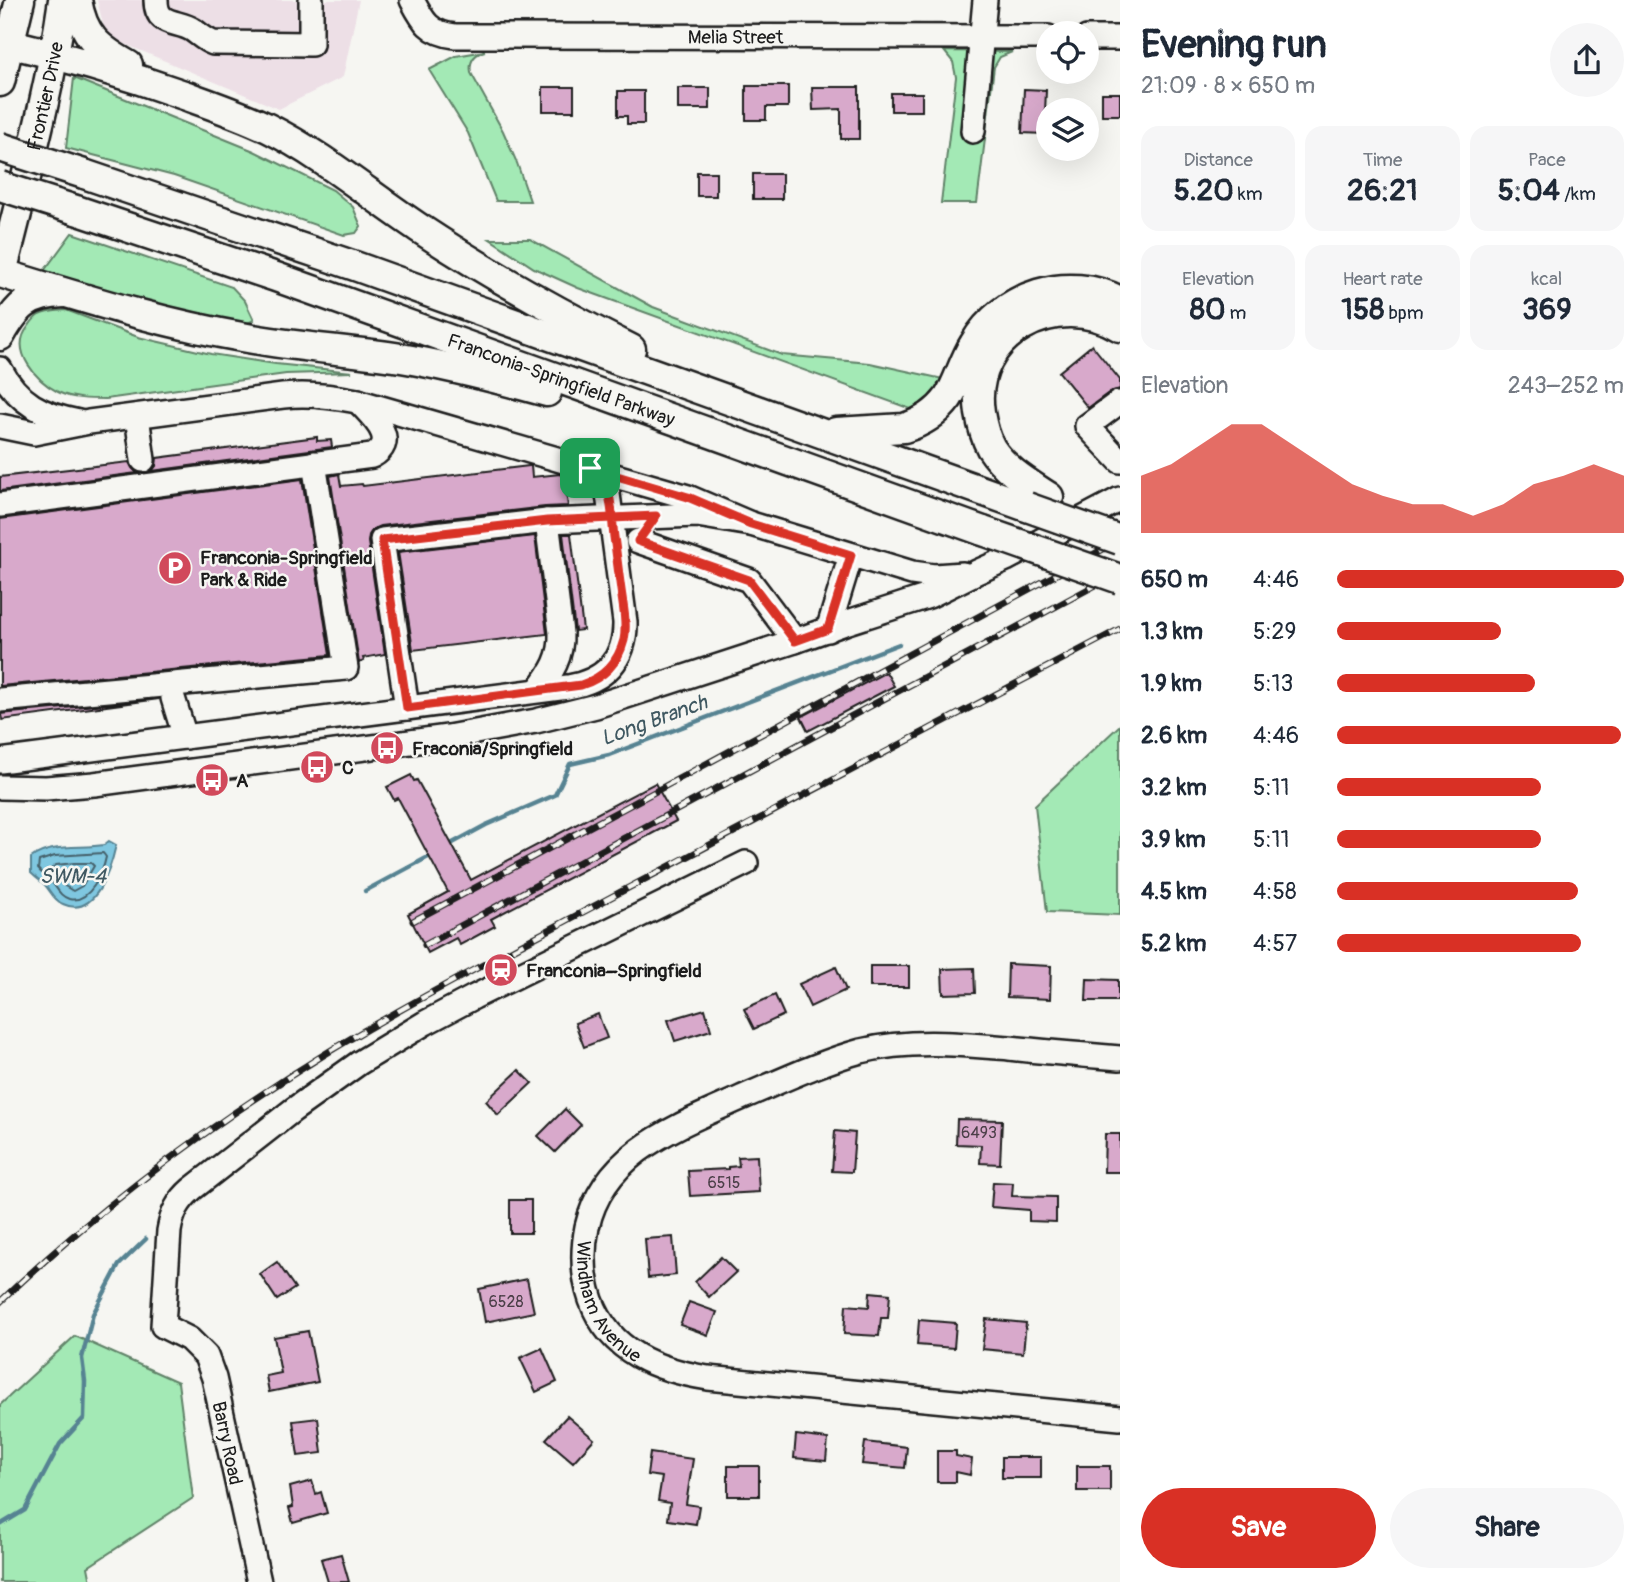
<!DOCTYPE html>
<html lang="en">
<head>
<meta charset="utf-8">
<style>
	:root { --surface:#fff; --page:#f6f6f7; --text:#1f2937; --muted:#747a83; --accent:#d93025 }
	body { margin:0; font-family:Pangolin,sans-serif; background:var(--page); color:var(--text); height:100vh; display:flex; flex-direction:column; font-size:26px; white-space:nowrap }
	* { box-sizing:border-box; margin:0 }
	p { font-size:23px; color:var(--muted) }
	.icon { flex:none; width:38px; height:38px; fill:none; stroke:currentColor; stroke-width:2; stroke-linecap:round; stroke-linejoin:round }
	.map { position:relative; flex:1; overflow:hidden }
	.drawer { display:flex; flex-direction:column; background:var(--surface); width:525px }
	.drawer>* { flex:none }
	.tools { position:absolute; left:1036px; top:21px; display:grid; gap:14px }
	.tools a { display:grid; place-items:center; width:63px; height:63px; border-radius:50%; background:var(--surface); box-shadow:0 7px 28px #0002; font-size:35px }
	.pin { position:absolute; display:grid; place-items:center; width:60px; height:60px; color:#fff; margin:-30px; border-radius:14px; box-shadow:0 4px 10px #0006 }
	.round { display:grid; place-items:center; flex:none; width:74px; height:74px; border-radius:37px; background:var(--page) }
	.headline { display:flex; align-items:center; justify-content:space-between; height:119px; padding:0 21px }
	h1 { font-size:38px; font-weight:800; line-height:52px }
	.metrics { display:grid; grid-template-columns:repeat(3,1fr); gap:10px; height:119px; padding:7px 21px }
	.metrics div { display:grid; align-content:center; border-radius:18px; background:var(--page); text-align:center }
	.metrics b { font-size:30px; font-weight:800 }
	.metrics small { font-size:19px; font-weight:400 }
	.metrics p { font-size:19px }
	.chart { height:196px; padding:14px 21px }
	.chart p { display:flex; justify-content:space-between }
	.chart svg { width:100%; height:126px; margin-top:7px; fill:var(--accent); opacity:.7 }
	.cta { display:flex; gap:14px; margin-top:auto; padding:14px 21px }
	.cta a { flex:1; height:80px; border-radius:42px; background:var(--accent); color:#fff; font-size:28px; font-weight:800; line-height:80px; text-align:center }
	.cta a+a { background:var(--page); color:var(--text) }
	ul { padding:0 21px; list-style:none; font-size:23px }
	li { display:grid; grid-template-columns:112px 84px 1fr; align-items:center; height:52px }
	li i { height:18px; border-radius:9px; background:var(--accent) }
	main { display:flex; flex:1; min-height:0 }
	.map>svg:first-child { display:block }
	.built { fill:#eddfe6 }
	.green { fill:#a3e9b5; stroke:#608268; stroke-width:2 }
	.water { fill:#7fc7e0; stroke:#578392; stroke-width:2 }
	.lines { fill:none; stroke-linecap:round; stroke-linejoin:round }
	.shore { stroke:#44606a; stroke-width:2 }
	.stream { stroke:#578392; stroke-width:4.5 }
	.building { fill:#d8a9cb; stroke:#1c1c1c; stroke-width:2 }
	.minor-casing { stroke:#1c1c1c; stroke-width:28 }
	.major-casing { stroke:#1c1c1c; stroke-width:33 }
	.minor { stroke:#f6f6f2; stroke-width:23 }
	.major { stroke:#f6f6f2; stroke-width:28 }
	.rail-casing { stroke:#1c1c1c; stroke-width:7 }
	.rail { stroke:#f6f6f2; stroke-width:4.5; stroke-dasharray:13; stroke-linecap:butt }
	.major-bridge-casing { stroke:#1c1c1c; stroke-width:33; stroke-linecap:butt }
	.major-bridge { stroke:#f6f6f2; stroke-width:28 }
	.route-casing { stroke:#fff; stroke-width:14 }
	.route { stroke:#d93025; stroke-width:9 }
	.labels { text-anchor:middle; stroke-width:5; stroke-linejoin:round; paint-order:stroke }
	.number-label { font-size:16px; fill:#4b3f48 }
	.street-label { font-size:19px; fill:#1c1c1c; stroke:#f6f6f2 }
	.poi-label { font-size:19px; font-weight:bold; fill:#1c1c1c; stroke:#f6f6f2; text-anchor:start }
	.water-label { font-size:21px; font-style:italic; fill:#3f5861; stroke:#f6f6f2 }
</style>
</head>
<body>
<main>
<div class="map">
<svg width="1120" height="1582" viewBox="0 0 1120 1582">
	<rect width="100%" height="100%" fill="#f6f6f2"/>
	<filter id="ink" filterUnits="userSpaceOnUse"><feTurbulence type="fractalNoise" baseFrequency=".0143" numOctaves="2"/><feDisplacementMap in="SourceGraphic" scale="14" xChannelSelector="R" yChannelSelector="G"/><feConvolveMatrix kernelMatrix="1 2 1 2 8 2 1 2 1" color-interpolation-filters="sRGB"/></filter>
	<g filter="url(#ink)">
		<polygon class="built" points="97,0 359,0 343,77 279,109 106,36"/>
		<g class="green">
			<path d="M485 51C474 54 469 61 471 73L503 131 517 163 530 201H496L468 133 429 70 456 56Z"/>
			<polygon points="944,51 1012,52 1000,57 994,67 977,203 941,203 956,77 953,62"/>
			<polygon points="74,78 254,151 333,190 353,207 361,226 356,233 344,235 174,176 66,148"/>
			<polygon points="72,233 232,287 245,301 254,320 246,324 130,300 44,271"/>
			<polygon points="490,239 530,239 653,307 782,355 870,363 943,379 930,416 578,288 534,268"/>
			<path d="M66 310 138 337 211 354 276 364 352 372 286 374 106 399C90 399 72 399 58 392 37 381 9 351 28 327 31 323 34 318 39 315 47 311 57 311 66 310Z"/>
			<polygon points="1120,725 1120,915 1047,912 1035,805"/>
			<polygon points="75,1336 178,1382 193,1498 88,1567 91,1582 0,1582 0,1405"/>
		</g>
		<path class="water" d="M109 841 116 845C111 867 96 919 63 904 53 900 51 891 44 884 39 880 35 877 31 873V858C51 843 81 849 104 845Z"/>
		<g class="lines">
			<g class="shore">
				<path d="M103 853 106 857C103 872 90 904 69 899 59 896 57 887 50 880 46 876 41 873 38 869L39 861 55 856Z"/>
				<polygon points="74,863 91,863 94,866 82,886 73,891 63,885 51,869 56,865"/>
			</g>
			<g class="stream">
				<polyline points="449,845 486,825 555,795 570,764 609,755 899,644"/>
				<polyline points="365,891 432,855"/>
				<polyline points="0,1525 25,1510 60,1444 84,1418 85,1381 82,1358 93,1314 119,1265 146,1239"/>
			</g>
		</g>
		<g class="building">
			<polygon points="746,86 788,86 788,107 766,107 766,120 746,120"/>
			<rect x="543" y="87" width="31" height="24"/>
			<polygon points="812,87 859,87 859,139 841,139 841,109 813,110"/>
			<rect x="678" y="88" width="32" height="21"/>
			<polygon points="1024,89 1046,90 1044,134 1022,133"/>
			<polygon points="618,91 644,91 644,124 627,124 627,116 618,116"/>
			<rect x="891" y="93" width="31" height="18"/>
			<rect x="1102" y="93" width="18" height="22"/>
			<rect x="697" y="172" width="19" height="24"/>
			<rect x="753" y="174" width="29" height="25"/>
			<polygon points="1092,345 1120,380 1120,389 1110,392 1088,408 1059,372"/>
			<polygon points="317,437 317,441 331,440 332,447 152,471 156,466 157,458"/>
			<polygon points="129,462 132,468 137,473 0,491 0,477"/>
			<polygon points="529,466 531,466 532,477 560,474 564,476 568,506 545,507 380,526 373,529 369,535 368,542 385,654 363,658 364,661 359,663 330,476 339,474 341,486 362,484 363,486"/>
			<polygon points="302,479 330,655 0,686 0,519"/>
			<polygon points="563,534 571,534 583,630 575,631"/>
			<polygon points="535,536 547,634 413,650 398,552"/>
			<polygon points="886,672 894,686 808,731 801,717"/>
			<polygon points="159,699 2,720 1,715 0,715 0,714"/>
			<polygon points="411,775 414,781 417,780 471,880 655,783 676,821 491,919 495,926 460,945 456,938 428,953 408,914 448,892 398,798 394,800 387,787"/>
			<polygon points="1008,964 1051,966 1050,999 1007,997"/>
			<rect x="870" y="966" width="39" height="21"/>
			<polygon points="836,967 846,990 810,1007 799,984"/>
			<polygon points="974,968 975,993 943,994 942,969"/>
			<polygon points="1087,979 1118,980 1118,1001 1086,1001"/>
			<polygon points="775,995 784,1015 754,1029 744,1009"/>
			<polygon points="705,1009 711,1030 675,1041 668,1020"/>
			<polygon points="598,1014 607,1038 584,1047 575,1023"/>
			<polygon points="519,1070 532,1083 498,1115 486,1101"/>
			<polygon points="565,1109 581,1125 555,1152 538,1136"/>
			<polygon points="957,1119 1002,1120 1000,1164 980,1163 981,1145 956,1144"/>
			<polygon points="835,1131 855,1133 852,1172 832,1171"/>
			<polygon points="1105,1134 1120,1134 1120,1172 1104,1172"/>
			<polygon points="757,1156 759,1192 690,1196 688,1171 728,1169 728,1167 739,1166 738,1157"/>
			<polygon points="993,1182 1013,1183 1012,1196 1056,1197 1056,1222 1029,1221 1029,1210 991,1207"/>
			<rect x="510" y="1200" width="21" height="33"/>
			<polygon points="673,1237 676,1275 648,1278 645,1239"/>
			<polygon points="721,1257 736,1272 709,1297 695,1282"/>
			<polygon points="277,1262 295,1288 277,1300 260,1274"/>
			<polygon points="527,1279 534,1312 485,1322 479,1289"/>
			<polygon points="870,1292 890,1294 888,1318 881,1318 879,1336 844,1334 846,1305 869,1307"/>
			<polygon points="689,1302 717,1312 708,1335 680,1325"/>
			<polygon points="986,1319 1026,1323 1023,1353 982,1349"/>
			<polygon points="919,1320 956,1323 954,1348 917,1345"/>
			<polygon points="308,1331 318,1382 269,1392 266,1376 281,1373 274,1337"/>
			<polygon points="542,1348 557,1382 536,1392 520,1358"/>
			<polygon points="567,1416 594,1439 573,1462 546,1439"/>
			<polygon points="318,1418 322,1453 298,1456 293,1421"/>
			<polygon points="796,1435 828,1439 826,1461 794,1458"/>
			<polygon points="865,1442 907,1447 905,1468 862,1464"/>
			<polygon points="937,1451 956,1451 956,1456 972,1459 970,1475 956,1472 956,1482 937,1482"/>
			<polygon points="650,1453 693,1459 686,1504 699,1506 696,1524 668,1520 670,1503 658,1501 662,1477 647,1475"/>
			<rect x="1002" y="1457" width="39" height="21"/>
			<rect x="728" y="1466" width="31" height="30"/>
			<rect x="1077" y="1466" width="33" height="25"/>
			<polygon points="312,1481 316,1494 321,1492 327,1513 293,1523 289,1508 293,1507 290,1487"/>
			<polygon points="341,1554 349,1582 328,1582 321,1559"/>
		</g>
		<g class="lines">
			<g class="minor-casing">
				<g id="minor">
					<path d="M156 0C156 27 178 20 193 30 200 35 205 40 213 43L311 44V0"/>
					<path id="s1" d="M412 0C423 21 429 33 455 36L1048 37"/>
					<polyline points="1087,38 1120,38"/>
					<polyline points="973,131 985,0"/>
					<path d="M0 369C18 403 42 415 79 422"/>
					<polyline points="1118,403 1087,426 1120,461"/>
					<polyline points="137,416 143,460"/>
					<path d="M0 426 34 433 89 422 283 396C309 393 332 396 357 401L688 497 751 524"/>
					<path d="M0 505 372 456C401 440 371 416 358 401"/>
					<polyline points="638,541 749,580 795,641"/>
					<polyline points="828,630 851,555"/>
					<path d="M538 690C552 672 562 657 561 633L547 521"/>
					<polyline points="173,698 185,737"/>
					<polyline points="0,700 346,668 314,463"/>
					<polyline points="407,708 382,540 547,521 697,515 751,524 912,573 934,576 963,574"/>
					<path d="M0 761 568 687C604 681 626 660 625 622L608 494 602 481 590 468"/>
					<polyline points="0,787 46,788 94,784 448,737 536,721 596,706 795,641 845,623 929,596 977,572 1006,559 1120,499"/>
					<path id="s2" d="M1120 1058C1083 1055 1046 1052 1009 1048 960 1044 910 1039 861 1051 821 1062 781 1081 743 1097 679 1126 604 1151 587 1227 582 1252 583 1277 591 1300 610 1353 658 1370 708 1378L1120 1418"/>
					<path d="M259 1582 214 1378 206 1356 189 1339 163 1326 169 1231C172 1213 178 1201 192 1189L293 1110 359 1063 425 1023 474 997 746 863"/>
				</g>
			</g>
			<g class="major-casing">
				<g id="major">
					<path d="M77 0C83 36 98 48 128 65"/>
					<path d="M0 41C63 56 122 73 184 95 212 105 241 115 268 128 322 155 368 194 419 228 487 273 557 312 631 349"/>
					<polyline points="0,82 20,0"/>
					<polyline points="84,174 355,266 1027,507"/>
					<path id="s3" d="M76 210 276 277 983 531"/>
					<path d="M0 273C80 297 160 323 242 337 295 347 348 350 401 358 450 366 499 379 547 392"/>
					<path id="s4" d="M2 273C24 183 50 92 63 0"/>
					<path d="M0 336C17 306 28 294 64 293"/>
					<path d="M836 432 904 428C921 423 937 413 948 398 959 381 963 361 974 344 1003 294 1068 274 1120 301"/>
					<path d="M1049 497C1028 483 1005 470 991 448 985 437 982 425 980 413 968 335 1056 288 1120 327"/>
				</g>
			</g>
			<use href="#minor" class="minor"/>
			<use href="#major" class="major"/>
			<g class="rail-casing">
				<g id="rail">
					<polyline points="413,921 658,790 1120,540"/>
					<polyline points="425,945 1120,572"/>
					<path d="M0 1302C100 1206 212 1123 330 1051 422 995 518 947 613 896 782 806 951 718 1120 629"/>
				</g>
			</g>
			<use href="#rail" class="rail"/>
			<g class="major-bridge-casing">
				<g id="major-bridge">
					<polyline points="0,147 84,174"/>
					<polyline points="0,186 76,210"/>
					<polyline points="1027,507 1120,540"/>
					<polyline points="983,531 1120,579"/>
				</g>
			</g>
			<use href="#major-bridge" class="major-bridge"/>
		</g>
	</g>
	<g class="lines" filter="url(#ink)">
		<g class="route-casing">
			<path id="route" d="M590 468C597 475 603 481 607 489 613 504 612 522 614 537 617 557 619 577 622 597 624 611 627 626 624 640 618 663 603 678 581 685L407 708 382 540 547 521 656 516 638 541 749 580 795 641 828 629 851 555 751 524 688 497 590 468"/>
		</g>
		<use href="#route" class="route"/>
	</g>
	<defs>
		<g id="parking-disc" transform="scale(1.75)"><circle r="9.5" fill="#d1495b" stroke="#f6f6f2"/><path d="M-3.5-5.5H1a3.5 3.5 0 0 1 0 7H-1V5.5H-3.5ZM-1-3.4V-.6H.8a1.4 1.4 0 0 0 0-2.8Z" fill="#fff"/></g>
		<g id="bus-disc" transform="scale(1.75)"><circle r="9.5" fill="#d1495b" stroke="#f6f6f2"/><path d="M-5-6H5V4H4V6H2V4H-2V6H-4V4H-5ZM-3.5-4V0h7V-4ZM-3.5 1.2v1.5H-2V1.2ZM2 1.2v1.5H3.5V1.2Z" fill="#fff"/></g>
		<g id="station-disc" transform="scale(1.75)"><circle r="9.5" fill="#d1495b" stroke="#f6f6f2"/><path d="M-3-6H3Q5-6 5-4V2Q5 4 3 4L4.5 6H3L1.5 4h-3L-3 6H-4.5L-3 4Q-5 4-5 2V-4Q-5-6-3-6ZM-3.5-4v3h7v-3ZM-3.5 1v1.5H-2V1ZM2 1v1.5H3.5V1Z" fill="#fff"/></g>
	</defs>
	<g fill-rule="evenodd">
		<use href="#parking-disc" x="175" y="568"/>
		<use href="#bus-disc" x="387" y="748"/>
		<use href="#bus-disc" x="317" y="767"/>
		<use href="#bus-disc" x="212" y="780"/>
		<use href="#station-disc" x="501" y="970"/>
	</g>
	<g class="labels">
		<g class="number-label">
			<text x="979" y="1138">6493</text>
			<text x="724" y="1188">6515</text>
			<text x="506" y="1307">6528</text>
		</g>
		<g class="street-label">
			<text dy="7" stroke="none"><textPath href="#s1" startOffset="340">Melia Street</textPath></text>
			<text dy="7" stroke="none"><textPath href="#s4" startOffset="182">Frontier Drive</textPath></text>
			<text dy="7" stroke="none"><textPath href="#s3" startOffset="514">Franconia-Springfield Parkway</textPath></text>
			<text dy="7" stroke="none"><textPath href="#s2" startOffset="681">Windham Avenue</textPath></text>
			<text transform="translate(228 1443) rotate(78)" y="7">Barry Road</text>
		</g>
		<g class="poi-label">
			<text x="200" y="564">Franconia-Springfield<tspan x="200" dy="22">Park &amp; Ride</tspan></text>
			<text x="412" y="755">Fraconia/Springfield</text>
			<text x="342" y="774">C</text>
			<text x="236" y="787">A</text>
			<text x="526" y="977">Franconia–Springfield</text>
		</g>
		<g class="water-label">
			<text transform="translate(654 720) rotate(-20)" y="7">Long Branch</text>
			<text x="73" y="883">SWM-4</text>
		</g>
	</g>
</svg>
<div class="tools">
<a><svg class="icon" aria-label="locate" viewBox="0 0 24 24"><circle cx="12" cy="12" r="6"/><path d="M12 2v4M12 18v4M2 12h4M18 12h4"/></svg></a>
<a><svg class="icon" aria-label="layers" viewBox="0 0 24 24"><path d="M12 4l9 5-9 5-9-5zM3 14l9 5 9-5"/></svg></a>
</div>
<div class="pin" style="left:590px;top:468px;background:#1e9e55"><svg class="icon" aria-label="arrive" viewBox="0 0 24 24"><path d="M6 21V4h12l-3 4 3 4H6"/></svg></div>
</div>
<section class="drawer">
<div class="headline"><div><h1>Evening run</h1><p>21:09 · 8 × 650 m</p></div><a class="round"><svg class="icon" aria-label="share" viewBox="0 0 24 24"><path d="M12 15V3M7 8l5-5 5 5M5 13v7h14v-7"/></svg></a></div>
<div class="metrics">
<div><p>Distance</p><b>5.20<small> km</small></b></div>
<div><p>Time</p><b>26:21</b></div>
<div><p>Pace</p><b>5:04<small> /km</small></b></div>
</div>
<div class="metrics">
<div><p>Elevation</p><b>80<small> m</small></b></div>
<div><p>Heart rate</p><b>158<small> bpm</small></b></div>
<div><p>kcal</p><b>369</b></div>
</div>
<div class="chart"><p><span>Elevation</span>243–252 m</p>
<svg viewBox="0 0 160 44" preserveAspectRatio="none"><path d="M0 44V24L10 20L20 13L30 6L40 6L50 13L60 20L70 27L80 31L90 34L100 34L110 38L120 34L130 27L140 24L150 20L160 24V44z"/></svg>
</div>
<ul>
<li><b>650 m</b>4:46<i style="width:100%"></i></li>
<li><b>1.3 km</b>5:29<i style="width:57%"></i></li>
<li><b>1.9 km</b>5:13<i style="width:69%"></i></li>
<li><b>2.6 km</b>4:46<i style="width:99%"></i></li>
<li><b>3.2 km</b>5:11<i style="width:71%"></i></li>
<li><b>3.9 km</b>5:11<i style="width:71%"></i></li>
<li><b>4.5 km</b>4:58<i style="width:84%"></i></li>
<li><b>5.2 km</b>4:57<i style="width:85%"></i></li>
</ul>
<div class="cta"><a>Save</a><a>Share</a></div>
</section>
</main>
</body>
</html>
